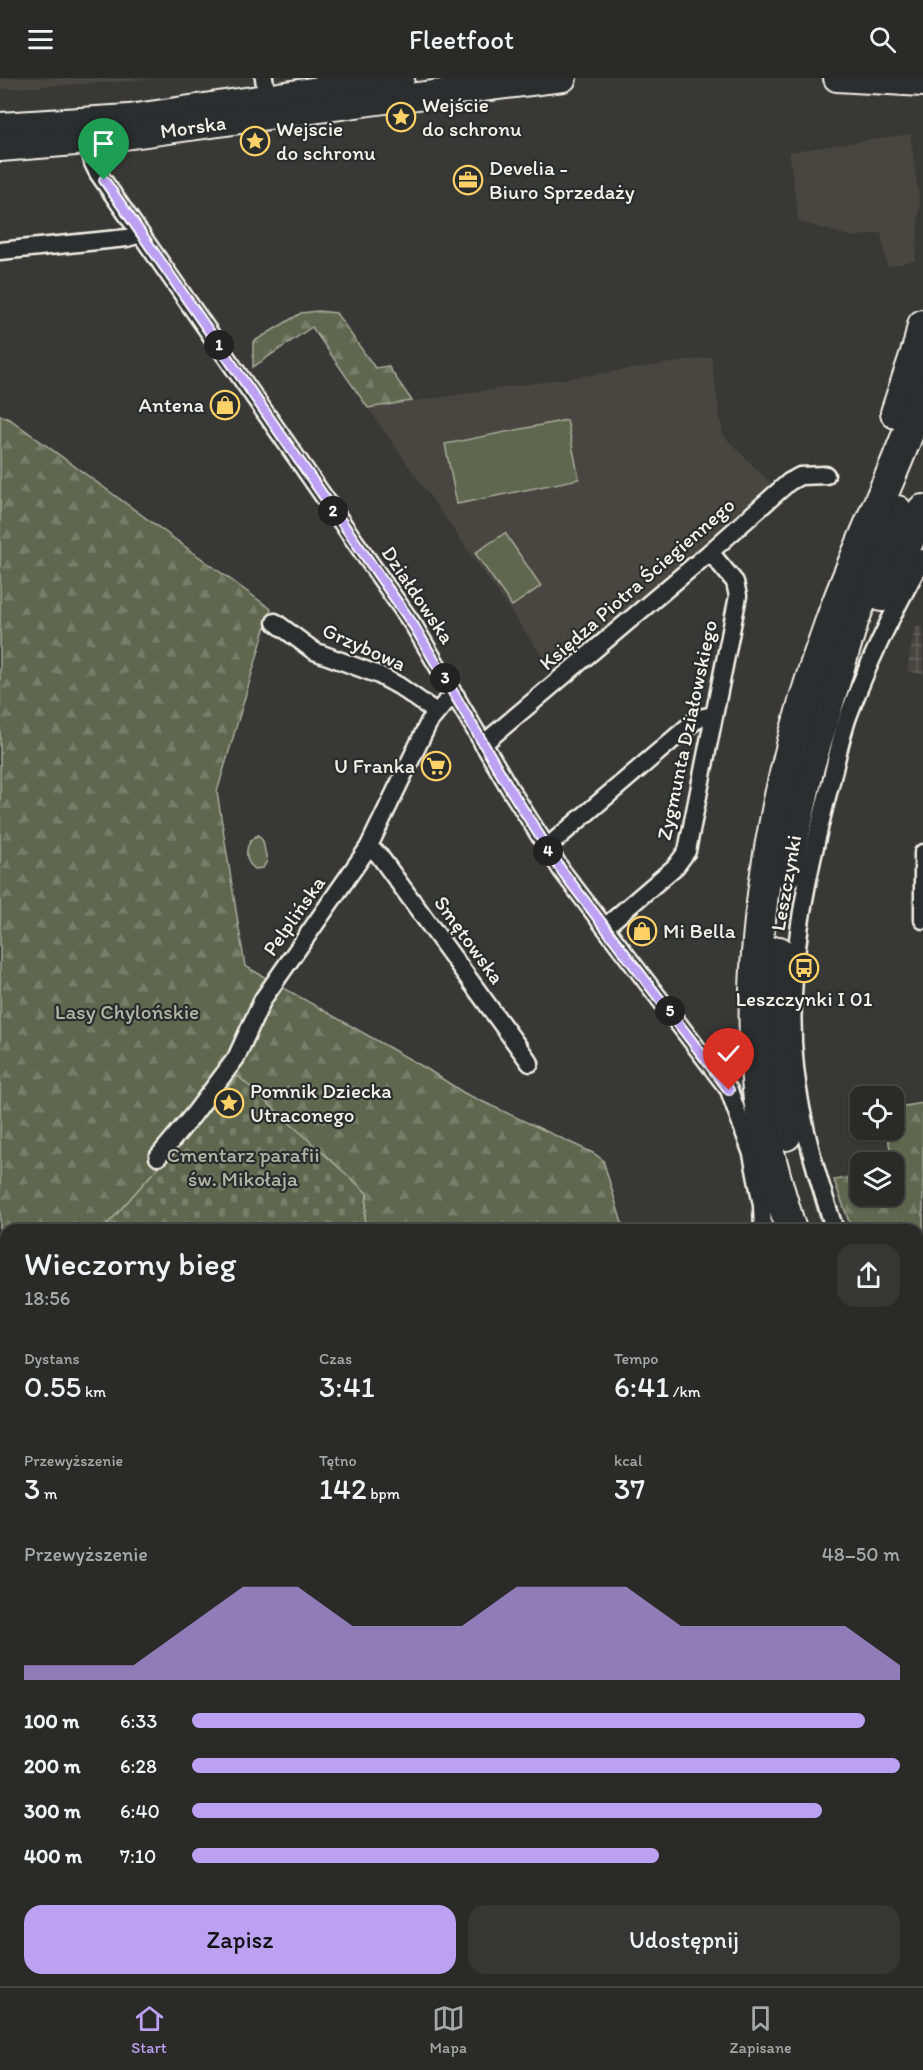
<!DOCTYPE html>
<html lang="pl">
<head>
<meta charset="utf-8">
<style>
	:root { --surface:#2a2a28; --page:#363634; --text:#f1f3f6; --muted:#a5a7a8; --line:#464645; --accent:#bca0f2 }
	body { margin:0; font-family:Itim,sans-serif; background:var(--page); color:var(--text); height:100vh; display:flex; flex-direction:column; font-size:22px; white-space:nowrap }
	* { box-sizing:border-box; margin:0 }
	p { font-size:20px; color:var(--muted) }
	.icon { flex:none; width:33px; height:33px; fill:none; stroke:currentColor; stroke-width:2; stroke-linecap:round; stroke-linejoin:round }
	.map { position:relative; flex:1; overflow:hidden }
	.details { position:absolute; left:0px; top:1146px; width:924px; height:762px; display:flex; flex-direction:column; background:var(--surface); border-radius:18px 18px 0 0; box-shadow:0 2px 4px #0004,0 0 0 2px var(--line) }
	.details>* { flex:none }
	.tools { position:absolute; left:850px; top:1008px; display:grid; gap:12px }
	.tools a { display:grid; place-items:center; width:54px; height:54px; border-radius:12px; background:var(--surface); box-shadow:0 2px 4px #0004,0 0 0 2px var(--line); font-size:30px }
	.pin { position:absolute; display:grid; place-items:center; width:51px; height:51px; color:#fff; margin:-62px -26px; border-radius:50% 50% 50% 0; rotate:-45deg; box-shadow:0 0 6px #0007 }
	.pin .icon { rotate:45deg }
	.km { position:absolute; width:30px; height:30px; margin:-15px; border-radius:50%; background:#222; color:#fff; font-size:16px; line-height:30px; text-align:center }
	.round { display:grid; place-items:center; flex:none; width:63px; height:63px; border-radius:18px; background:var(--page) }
	.overview { display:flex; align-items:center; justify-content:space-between; height:102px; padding:0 24px }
	h1 { font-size:33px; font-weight:600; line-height:45px }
	.metrics { display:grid; grid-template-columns:repeat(3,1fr); gap:9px; height:102px; padding:6px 24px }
	.metrics div { display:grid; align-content:center }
	.metrics b { font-size:30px; font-weight:600 }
	.metrics small { font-size:16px; font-weight:400 }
	.metrics p { font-size:16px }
	.chart { height:168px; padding:12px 24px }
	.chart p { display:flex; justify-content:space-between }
	.chart svg { width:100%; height:108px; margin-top:6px; fill:var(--accent); opacity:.7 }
	.button { display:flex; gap:12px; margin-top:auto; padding:12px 24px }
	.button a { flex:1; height:69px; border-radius:18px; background:var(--accent); color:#111; font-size:24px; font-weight:600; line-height:69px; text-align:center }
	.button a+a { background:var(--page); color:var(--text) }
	ul { padding:0 24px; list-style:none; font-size:20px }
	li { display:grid; grid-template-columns:96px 72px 1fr; align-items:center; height:45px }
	li i { height:15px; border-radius:8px; background:var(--accent) }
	header { display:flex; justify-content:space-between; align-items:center; height:78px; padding:0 24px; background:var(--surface); font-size:27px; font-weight:600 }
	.tabs { display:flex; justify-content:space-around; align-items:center; height:84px; border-top:2px solid var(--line); background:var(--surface); font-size:16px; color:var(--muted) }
	.tabs a { display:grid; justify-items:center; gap:3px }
	.tabs .active { color:var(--accent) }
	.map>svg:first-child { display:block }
	.built { fill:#494540 }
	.industrial { fill:url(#industrial-grid) }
	.grass { fill:url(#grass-dots); stroke:#aaac9c; stroke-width:1.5 }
	.forest { fill:url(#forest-firs); stroke:#aaac9c; stroke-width:1.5 }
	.cemetery { fill:url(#cemetery-stones); stroke:#aaac9c; stroke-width:1.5 }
	.park { fill:#5f684f; stroke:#aaac9c; stroke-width:1.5 }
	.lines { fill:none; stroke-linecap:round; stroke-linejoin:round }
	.street-casing { stroke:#f4f1e8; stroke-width:21 }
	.primary-casing { stroke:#f4f1e8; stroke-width:30 }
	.highway-casing { stroke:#f4f1e8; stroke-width:34 }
	.street { stroke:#2a2d2e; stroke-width:16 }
	.primary { stroke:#2a2d2e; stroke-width:26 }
	.highway { stroke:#2a2d2e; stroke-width:30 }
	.route-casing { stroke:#fff; stroke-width:12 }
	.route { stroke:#bca0f2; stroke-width:8 }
	.labels { text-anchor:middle; stroke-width:4.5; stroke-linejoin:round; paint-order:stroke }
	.poi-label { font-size:21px; fill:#f4f1e8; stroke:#2a2d2e; text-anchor:start }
	.street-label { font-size:21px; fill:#f4f1e8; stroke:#2a2d2e }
	.park-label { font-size:21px; fill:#b1b3a3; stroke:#2a2d2e }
</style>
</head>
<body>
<header><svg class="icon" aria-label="menu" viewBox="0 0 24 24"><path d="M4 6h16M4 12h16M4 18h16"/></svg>Fleetfoot<svg class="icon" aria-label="search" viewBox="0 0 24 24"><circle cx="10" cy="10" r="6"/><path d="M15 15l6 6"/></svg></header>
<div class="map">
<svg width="923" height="1908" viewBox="0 0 923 1908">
	<defs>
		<pattern id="industrial-grid" width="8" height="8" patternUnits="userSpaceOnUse" patternTransform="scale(1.5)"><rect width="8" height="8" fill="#494540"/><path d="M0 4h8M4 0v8" fill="none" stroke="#64605c"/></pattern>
		<pattern id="grass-dots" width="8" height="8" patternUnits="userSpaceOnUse" patternTransform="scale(1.5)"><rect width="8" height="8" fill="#5f684f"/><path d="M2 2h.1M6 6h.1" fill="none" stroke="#777e68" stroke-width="1.8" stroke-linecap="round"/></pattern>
		<pattern id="forest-firs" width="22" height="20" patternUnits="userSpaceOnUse" patternTransform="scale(1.5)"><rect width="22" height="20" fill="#5f684f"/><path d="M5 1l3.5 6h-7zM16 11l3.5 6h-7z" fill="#777e68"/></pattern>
		<pattern id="cemetery-stones" width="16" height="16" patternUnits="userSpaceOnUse" patternTransform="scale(1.5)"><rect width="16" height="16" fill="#5f684f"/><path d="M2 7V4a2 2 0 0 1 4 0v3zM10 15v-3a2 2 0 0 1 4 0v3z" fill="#777e68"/></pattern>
	</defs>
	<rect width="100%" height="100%" fill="#383836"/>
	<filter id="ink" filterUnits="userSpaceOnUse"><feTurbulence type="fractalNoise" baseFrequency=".0167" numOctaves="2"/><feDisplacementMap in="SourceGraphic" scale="12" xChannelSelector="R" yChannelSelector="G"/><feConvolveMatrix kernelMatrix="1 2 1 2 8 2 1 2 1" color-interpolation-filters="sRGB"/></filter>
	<g filter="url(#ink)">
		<g class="built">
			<polygon points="0,0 151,0 131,3 0,11"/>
			<polygon points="910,56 920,127 915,182 887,189 881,155 853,159 799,144 789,74"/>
			<polygon points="711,279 723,357 771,406 554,595 368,330"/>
		</g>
		<polygon class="industrial" points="915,547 923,549 923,596 907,593"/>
		<polygon class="grass" points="793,1036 828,1152 823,1152 802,1078"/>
		<g class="forest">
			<polygon points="318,233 336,235 375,290 388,288 412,323 368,330 312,249 253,289 253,264 301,235"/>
			<polygon points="0,337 11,342 271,531 217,714 245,888 427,991 464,1015 593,1075 603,1082 624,1152 364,1152 367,1115 199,1043 107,1147 110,1152 6,1152 6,1902 834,1902 833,1908 0,1908"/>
			<polygon points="923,1025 923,1351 918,1337 918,1152 852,1152 834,1102 861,1098 861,1118 894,1118 894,1084 892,1084 887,1052 894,1052 894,1030"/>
			<polygon points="923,1840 923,1908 913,1908 914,1902 918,1902 918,1860"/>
		</g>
		<polygon class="cemetery" points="238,998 367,1115 364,1152 110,1152 107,1147"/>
		<g class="park">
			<polygon points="567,342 579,401 457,426 445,366"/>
			<polygon points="505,455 541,508 512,528 475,475"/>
			<path d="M258 757 263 763 267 783 263 790 255 791C243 783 244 764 258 757Z"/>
		</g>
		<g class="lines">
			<g class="street-casing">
				<g id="street">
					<polyline points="264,0 267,20"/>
					<polyline points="88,63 93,85 98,95 414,548 510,711 562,793 729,1012 752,1076 762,1127 763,1152"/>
					<polyline points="0,173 127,160 141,156"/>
					<polyline points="275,544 314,573 379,597 399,608 436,634"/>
					<polyline points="483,666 710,474 789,404 800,398 826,397"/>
					<polyline points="368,770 378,776 530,985"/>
					<polyline points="546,770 691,646 699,640 714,637"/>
					<polyline points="923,775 923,842"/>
					<polyline points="605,849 676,788 687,773 738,518 735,504 710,474"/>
					<polyline points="158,1079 194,1036 236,980 263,921 368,770 429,644 445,625 456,618"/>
					<path d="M835 1152C817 1098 801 1046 795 989 785 898 806 799 829 711 836 686 840 660 849 636 869 582 895 530 923 480"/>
					<polyline points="918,1407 923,1422"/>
					<polyline points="918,1493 923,1493"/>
				</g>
			</g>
			<g class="primary-casing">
				<g id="primary">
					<polyline points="837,0 923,5"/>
					<polyline points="0,48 129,40 401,0"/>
					<polyline points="0,70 88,63 377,23 563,0"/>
				</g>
			</g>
			<g class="highway-casing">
				<g id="highway">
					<polyline points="896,335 919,266 923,247"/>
					<polyline points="882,518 923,432"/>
					<polyline points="788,794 791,771 809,688 853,543 897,433"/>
					<path d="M779 874C776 935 773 997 786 1057"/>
					<path d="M791 1152C776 1103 761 1053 757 1002 745 857 779 684 829 548 845 502 865 458 884 413 898 380 913 347 923 312"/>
					<polyline points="859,1908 860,1902"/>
				</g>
			</g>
			<use href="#street" class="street"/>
			<use href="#primary" class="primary"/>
			<use href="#highway" class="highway"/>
		</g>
	</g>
	<g class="lines" filter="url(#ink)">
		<g class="route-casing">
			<polyline id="route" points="104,102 414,548 510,711 562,793 729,1012"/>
		</g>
		<use href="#route" class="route"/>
	</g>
	<defs>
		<g id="sight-ring" transform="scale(1.5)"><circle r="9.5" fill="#2a2d2e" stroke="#ffd166" stroke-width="1.5"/><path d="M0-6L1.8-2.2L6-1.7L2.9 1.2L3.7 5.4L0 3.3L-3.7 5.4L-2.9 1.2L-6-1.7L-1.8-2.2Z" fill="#ffd166"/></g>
		<g id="office-ring" transform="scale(1.5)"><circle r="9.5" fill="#2a2d2e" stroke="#ffd166" stroke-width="1.5"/><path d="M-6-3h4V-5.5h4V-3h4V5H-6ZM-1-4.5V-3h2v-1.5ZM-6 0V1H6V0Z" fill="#ffd166"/></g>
		<g id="shop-ring" transform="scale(1.5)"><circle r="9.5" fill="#2a2d2e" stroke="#ffd166" stroke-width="1.5"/><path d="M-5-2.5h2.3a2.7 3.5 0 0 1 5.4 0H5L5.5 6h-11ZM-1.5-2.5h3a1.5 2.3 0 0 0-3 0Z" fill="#ffd166"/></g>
		<g id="supermarket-ring" transform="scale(1.5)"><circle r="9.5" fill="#2a2d2e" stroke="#ffd166" stroke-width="1.5"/><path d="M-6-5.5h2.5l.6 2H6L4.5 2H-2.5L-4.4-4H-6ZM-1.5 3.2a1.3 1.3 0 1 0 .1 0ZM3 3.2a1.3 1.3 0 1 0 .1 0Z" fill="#ffd166"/></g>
		<g id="bus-ring" transform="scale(1.5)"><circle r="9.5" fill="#2a2d2e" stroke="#ffd166" stroke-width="1.5"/><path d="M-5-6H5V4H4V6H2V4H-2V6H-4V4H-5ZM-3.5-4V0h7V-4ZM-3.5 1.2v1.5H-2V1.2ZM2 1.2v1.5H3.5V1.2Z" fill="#ffd166"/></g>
	</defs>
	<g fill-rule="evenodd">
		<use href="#sight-ring" x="401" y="39"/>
		<use href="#sight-ring" x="255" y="63"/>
		<use href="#office-ring" x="468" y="102"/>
		<use href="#shop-ring" x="225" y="327"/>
		<use href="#supermarket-ring" x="436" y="688"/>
		<use href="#shop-ring" x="642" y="853"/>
		<use href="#bus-ring" x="804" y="890"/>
		<use href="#sight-ring" x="229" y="1025"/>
	</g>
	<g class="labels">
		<g class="poi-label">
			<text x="422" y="34">Wejście<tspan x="422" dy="24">do schronu</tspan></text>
			<text x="276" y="58">Wejscie<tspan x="276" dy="24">do schronu</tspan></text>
			<text x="489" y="97">Develia -<tspan x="489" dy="24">Biuro Sprzedaży</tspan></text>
			<text x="204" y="334" text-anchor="end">Antena</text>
			<text x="415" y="695" text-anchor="end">U Franka</text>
			<text x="663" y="860">Mi Bella</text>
			<text x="804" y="928" text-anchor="middle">Leszczynki I 01</text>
			<text x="250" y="1020">Pomnik Dziecka<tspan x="250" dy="24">Utraconego</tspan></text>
		</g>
		<g class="street-label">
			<text transform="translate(193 49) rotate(-8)" y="7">Morska</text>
			<text transform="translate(637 506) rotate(-41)" y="7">Księdza Piotra Ściegiennego</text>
			<text transform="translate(418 517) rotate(56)" y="7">Działdowska</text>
			<text transform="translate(364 569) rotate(24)" y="7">Grzybowa</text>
			<text transform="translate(687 652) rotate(-78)" y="7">Zygmunta Działowskiego</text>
			<text transform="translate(786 805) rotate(-80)" y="7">Leszczynki</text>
			<text transform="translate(294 838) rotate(-55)" y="7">Pelplińska</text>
			<text transform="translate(469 862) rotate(54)" y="7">Smętowska</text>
		</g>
		<g class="park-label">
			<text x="127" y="941">Lasy Chylońskie</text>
			<text x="243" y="1084">Cmentarz parafii<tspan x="243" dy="24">św. Mikołaja</tspan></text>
		</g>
	</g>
</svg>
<div class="tools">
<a><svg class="icon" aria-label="locate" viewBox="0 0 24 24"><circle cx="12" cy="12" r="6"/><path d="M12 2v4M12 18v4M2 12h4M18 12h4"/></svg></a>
<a><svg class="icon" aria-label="layers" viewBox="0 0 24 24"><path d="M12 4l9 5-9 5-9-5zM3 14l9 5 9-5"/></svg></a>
</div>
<div class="pin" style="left:104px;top:102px;background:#1e9e55"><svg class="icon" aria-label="arrive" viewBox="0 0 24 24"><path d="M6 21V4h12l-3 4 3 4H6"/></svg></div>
<div class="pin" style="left:729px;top:1012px;background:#d93025"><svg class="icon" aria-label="check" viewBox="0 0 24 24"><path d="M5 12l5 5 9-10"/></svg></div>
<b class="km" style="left:219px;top:267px">1</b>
<b class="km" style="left:333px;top:433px">2</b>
<b class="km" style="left:445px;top:600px">3</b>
<b class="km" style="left:548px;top:773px">4</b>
<b class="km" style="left:670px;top:933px">5</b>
<section class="details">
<div class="overview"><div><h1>Wieczorny bieg</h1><p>18:56</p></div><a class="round"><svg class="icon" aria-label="share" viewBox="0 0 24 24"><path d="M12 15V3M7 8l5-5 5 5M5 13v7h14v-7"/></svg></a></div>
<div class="metrics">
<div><p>Dystans</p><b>0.55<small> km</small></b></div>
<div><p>Czas</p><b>3:41</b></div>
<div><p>Tempo</p><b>6:41<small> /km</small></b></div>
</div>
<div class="metrics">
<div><p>Przewyższenie</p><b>3<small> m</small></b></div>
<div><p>Tętno</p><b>142<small> bpm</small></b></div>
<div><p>kcal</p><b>37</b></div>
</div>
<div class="chart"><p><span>Przewyższenie</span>48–50 m</p>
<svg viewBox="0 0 160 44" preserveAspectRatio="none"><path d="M0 44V38L10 38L20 38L30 22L40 6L50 6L60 22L70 22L80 22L90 6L100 6L110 6L120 22L130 22L140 22L150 22L160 38V44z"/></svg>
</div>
<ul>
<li><b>100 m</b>6:33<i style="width:95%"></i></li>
<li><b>200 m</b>6:28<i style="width:100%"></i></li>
<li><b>300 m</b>6:40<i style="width:89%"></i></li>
<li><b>400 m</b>7:10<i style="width:66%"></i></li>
</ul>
<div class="button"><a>Zapisz</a><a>Udostępnij</a></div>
</section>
</div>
<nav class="tabs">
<a class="active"><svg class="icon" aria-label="home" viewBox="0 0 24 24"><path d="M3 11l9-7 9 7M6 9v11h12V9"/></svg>Start</a>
<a><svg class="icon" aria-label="map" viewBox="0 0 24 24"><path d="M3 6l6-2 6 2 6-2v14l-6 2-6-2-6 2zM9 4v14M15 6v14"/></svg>Mapa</a>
<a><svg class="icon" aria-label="saved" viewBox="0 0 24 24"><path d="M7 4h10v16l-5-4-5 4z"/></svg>Zapisane</a>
</nav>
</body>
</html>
